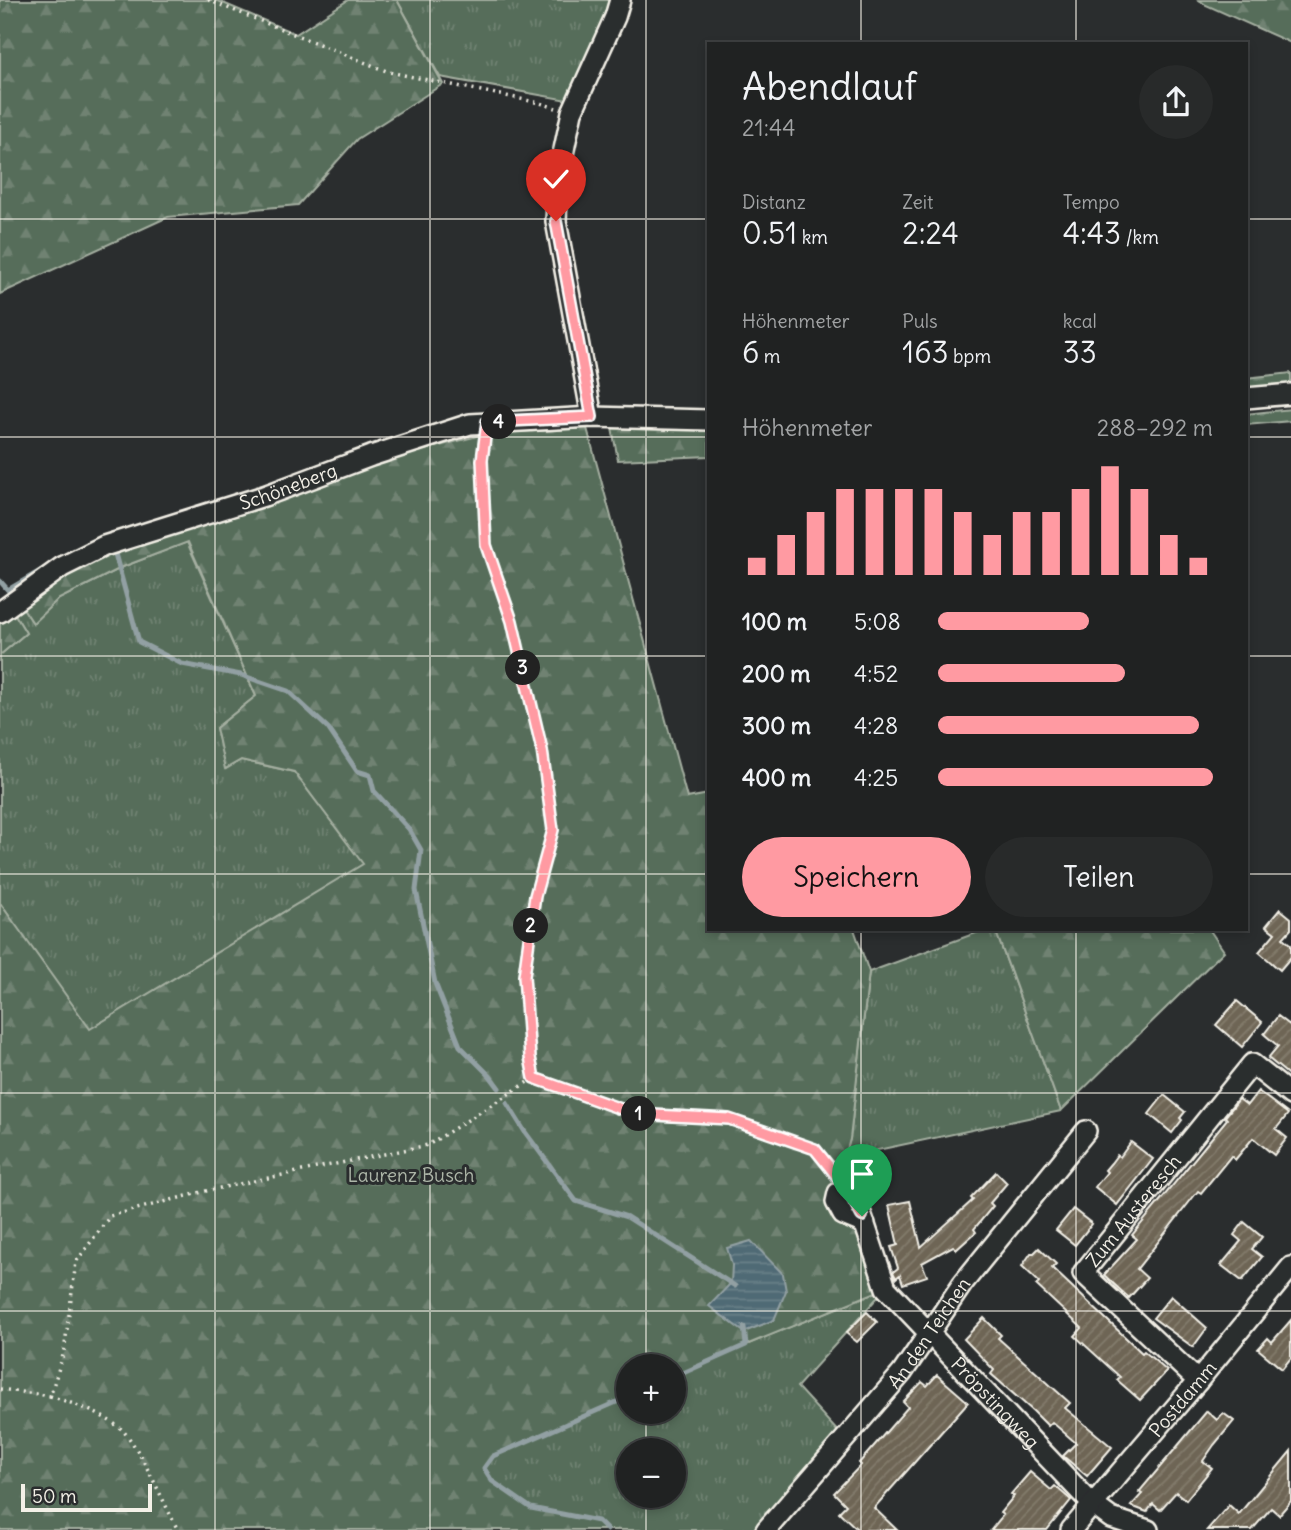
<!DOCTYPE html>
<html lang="de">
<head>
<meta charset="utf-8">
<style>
	:root { --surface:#202222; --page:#282a2a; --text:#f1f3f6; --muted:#a2a4a5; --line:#3d3f40; --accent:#ff9aa2 }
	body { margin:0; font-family:Delius,sans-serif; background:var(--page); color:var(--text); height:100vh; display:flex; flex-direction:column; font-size:26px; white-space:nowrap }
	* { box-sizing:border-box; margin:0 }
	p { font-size:23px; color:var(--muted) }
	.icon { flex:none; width:38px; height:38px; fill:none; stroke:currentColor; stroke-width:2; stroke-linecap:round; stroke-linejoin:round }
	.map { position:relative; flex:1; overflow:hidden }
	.drawer { position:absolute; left:707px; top:42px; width:541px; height:889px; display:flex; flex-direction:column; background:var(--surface); border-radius:0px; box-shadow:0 4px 10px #0003,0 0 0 2px var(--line) }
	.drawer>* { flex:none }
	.tools { position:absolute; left:616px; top:1354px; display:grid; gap:14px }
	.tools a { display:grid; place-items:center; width:70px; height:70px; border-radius:50%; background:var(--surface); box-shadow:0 4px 10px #0003,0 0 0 2px var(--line); font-size:35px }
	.scale { position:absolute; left:21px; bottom:18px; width:131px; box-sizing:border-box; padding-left:7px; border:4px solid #f4f1e8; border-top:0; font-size:19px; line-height:24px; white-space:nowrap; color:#f4f1e8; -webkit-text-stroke:5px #2a2d2e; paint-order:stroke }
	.pin { position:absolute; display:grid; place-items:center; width:60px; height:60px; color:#fff; margin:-72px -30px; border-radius:50% 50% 50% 0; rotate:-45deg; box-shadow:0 0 7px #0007 }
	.pin .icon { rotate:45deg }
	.km { position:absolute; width:35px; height:35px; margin:-18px; border-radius:50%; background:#222; color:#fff; font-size:19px; line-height:35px; text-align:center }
	.round { display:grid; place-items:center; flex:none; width:74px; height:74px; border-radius:37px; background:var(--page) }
	.summary { display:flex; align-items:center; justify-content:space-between; height:119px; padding:0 35px }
	h1 { font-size:38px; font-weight:600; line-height:52px }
	.metrics { display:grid; grid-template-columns:repeat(3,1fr); gap:10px; height:119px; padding:7px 35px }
	.metrics div { display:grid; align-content:center }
	.metrics b { font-size:30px; font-weight:600 }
	.metrics small { font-size:19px; font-weight:400 }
	.metrics p { font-size:19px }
	.chart { height:196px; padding:14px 35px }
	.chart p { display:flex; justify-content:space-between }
	.chart svg { width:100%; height:126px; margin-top:7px; stroke:var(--accent); stroke-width:6 }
	.primary-button { display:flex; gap:14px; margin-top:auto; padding:14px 35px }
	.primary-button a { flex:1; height:80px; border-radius:42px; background:var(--accent); color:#111; font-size:28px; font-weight:600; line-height:80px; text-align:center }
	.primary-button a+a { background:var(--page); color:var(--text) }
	ul { padding:0 35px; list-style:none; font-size:23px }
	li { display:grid; grid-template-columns:112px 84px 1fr; align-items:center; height:52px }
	li i { height:18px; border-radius:9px; background:var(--accent) }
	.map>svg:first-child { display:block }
	.grass { fill:url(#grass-tufts); stroke:#a5afa1; stroke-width:2; fill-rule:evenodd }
	.forest { fill:url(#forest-firs); stroke:#a5afa1; stroke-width:2 }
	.water { fill:url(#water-rules); stroke:#92a0a3; stroke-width:2 }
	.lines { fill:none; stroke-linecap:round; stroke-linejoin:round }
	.stream { stroke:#92a0a3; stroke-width:5 }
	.building { fill:url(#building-hatch); stroke:#f4f1e8; stroke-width:2 }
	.minor-casing { stroke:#f4f1e8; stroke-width:24 }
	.path { stroke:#f4f1e8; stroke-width:3.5; stroke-dasharray:2 5; stroke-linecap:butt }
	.minor { stroke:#2a2d2e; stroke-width:19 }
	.route-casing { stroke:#fff; stroke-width:14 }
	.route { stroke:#ff9aa2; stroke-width:9 }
	.grid { fill:none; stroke:#f4f1e8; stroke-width:2; stroke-opacity:0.55 }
	.labels { text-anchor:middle; stroke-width:6; stroke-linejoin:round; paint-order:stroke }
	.street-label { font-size:19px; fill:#f4f1e8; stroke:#2a2d2e }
	.park-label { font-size:19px; fill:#adb6a8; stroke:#2a2d2e }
</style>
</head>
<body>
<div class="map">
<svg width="1291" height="1530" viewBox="0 0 1291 1530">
	<defs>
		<pattern id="grass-tufts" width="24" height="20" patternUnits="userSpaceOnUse" patternTransform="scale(1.75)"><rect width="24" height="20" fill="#566d5a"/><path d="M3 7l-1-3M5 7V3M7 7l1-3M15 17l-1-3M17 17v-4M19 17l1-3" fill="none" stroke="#6f8272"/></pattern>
		<pattern id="forest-firs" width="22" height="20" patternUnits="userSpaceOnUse" patternTransform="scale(1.75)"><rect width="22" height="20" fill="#566d5a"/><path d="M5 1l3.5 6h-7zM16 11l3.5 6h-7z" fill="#6f8272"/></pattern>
		<pattern id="water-rules" width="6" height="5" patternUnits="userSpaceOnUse" patternTransform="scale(1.75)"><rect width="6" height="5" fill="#506a75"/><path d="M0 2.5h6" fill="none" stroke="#6a8089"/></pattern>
		<pattern id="building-hatch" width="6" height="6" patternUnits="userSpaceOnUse" patternTransform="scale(1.75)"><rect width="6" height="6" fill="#6e6555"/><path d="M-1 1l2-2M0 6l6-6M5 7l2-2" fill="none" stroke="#837c6d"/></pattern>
	</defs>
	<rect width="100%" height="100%" fill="#2a2d2e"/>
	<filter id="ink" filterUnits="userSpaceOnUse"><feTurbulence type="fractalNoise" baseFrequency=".0143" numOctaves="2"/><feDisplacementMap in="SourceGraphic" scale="14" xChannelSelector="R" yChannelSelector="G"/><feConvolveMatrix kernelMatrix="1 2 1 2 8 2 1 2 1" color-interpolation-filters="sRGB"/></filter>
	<g filter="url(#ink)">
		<g class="grass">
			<polygon points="397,0 612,0 608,14 567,100 440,77"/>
			<polygon points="187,542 256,696 216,728 226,769 241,760 294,772 364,864 89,1030 0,903 0,655 26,633 11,608 19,602 33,623 57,600 125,566"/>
			<polygon points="987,929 995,929 1061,1111 845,1157 850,1139 869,972"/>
			<path d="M886 1288 797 1387 841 1435 755 1530H607L598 1521 531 1508 492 1481 484 1468 493 1456 628 1397V1412H674V1377L746 1345ZM628 1451H674V1496H628Z"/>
		</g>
		<g class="forest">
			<polygon points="0,0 216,0 296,34 348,0 397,0 443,84 357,139 298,205 168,217 0,294"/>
			<polygon points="1199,0 1289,0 1291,1 1291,43 1206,5"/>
			<polygon points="1291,373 1291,390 1246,394 1246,378"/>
			<polygon points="1291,409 1291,421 1246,425 1246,414"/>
			<polygon points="587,428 687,798 709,794 709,929 854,929 869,972 850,1139 845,1157 855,1193 886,1288 746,1345 674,1377 674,1367 628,1367 628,1397 494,1456 484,1468 492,1481 531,1508 598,1521 607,1530 0,1530 0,903 90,1029 363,864 294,772 241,760 225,769 216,728 256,696 188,542 125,566 57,600 33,623 19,602 56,577 117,548 404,455 485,434"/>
			<polygon points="612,428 709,430 709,456 618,460"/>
			<polygon points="11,608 26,633 0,655 0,618"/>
			<polygon points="995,929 1209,929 1224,951 1061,1111"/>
		</g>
		<polygon class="water" points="751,1241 783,1274 786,1291 774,1320 744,1332 709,1306 731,1283 732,1265 727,1248"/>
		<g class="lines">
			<g class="stream">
				<polyline points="114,550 139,642 182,664 241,675 288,691 328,728 357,771 370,775 374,791 409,829 421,850 416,890 435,983 460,1046 490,1076 499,1088"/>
				<polyline points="0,581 8,590 47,567"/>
				<polyline points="507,1103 525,1132 576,1201 627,1217 735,1286"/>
				<polyline points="674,1377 746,1345 744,1327"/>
				<polyline points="607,1530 598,1521 531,1508 492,1481 484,1468 493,1456 628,1397"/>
			</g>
		</g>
		<g class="building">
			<polygon points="1280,909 1291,918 1291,929 1283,938 1291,945 1291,957 1280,970 1259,952 1275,933 1266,926"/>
			<polygon points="1237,1001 1262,1022 1242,1047 1216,1025"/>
			<polygon points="1278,1016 1291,1026 1291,1077 1268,1058 1278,1046 1264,1034"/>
			<polygon points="1258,1091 1288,1114 1276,1129 1287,1138 1274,1155 1253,1138 1235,1160 1231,1156 1201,1193 1198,1191 1137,1269 1147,1278 1129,1298 1104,1275 1137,1239 1132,1235 1227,1119 1225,1117 1239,1099 1247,1105"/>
			<polygon points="1164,1095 1185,1112 1180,1118 1182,1120 1172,1133 1149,1114"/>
			<polygon points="1131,1142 1153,1159 1117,1205 1095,1187 1107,1172 1105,1170 1111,1163 1117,1155 1120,1157"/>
			<polygon points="996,1172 1007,1183 990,1203 993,1206 974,1229 976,1232 956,1250 953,1246 922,1263 927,1276 903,1284 900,1275 896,1278 893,1272 898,1268 891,1247 898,1245 889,1205 910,1201 921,1247 973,1200 971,1198"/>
			<polygon points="1073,1209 1092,1224 1075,1245 1056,1230"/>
			<polygon points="1244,1222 1262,1237 1252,1249 1262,1257 1242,1281 1221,1265 1241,1241 1234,1235"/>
			<polygon points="1039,1248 1056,1264 1052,1268 1142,1353 1144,1351 1167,1371 1140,1400 1117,1380 1120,1377 1075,1336 1082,1328 1036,1285 1039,1282 1022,1266 1031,1253 1034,1253"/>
			<polygon points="1171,1296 1207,1328 1193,1347 1153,1318"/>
			<polygon points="867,1312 877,1322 857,1342 846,1333"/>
			<polygon points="984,1318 1001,1335 998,1338 1070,1403 1065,1408 1112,1447 1087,1476 1063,1456 1076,1443 1052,1422 1048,1426 1033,1411 991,1374 994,1370 964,1339"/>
			<polygon points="1291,1320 1291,1358 1282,1369 1258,1349 1268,1338 1272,1342"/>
			<polygon points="937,1375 968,1402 874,1508 897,1530 858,1530 839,1512 846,1505 834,1493 861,1465 859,1463 908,1407 903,1402 922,1382 927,1386"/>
			<polygon points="1207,1411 1217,1420 1223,1413 1234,1421 1214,1445 1203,1461 1212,1468 1186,1500 1176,1492 1160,1510 1153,1504 1147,1512 1131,1506 1142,1494 1139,1492"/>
			<polygon points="1291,1451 1291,1501 1279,1515 1271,1508 1252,1530 1207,1530 1229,1505 1239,1514"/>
			<polygon points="1030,1472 1051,1490 1055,1486 1071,1500 1047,1530 991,1530 1003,1515 1000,1513 1014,1496 1011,1494"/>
		</g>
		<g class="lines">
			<g class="minor-casing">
				<g id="minor">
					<polyline points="1246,398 1291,394"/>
					<polyline points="592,417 556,221 558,178 572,112 615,17 620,0"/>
					<path id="s1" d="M0 612 62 567 104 546 264 496 371 456 470 424 592 417 709 420"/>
					<path id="s2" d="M865 1224 843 1215 836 1202 838 1193 848 1190 862 1216 886 1288 1092 1504 1111 1518 1148 1530"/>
					<path id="s3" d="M1198 1381 1083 1273 1252 1064 1291 1095"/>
					<path id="s4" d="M766 1530 902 1373 963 1283 1086 1131"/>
					<path id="s5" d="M1071 1530 1198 1381 1291 1267"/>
				</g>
			</g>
			<g class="path">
				<polyline points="208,0 389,72 540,103 556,108"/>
				<polyline points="484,442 482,460 486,545 512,621 542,750 553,830 535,896 524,976 530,1057 534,1078 635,1114 729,1119 815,1148 837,1177"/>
				<polyline points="0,1389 50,1396 64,1352 76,1262 110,1216 210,1190 428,1145 534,1078"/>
				<path d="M50 1396C75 1404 98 1412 119 1427 138 1442 165 1506 178 1530"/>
			</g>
			<use href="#minor" class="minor"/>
		</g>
	</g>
	<g class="lines" filter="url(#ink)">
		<g class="route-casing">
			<polyline id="route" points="556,221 592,417 487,422 482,460 486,545 512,621 542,750 553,830 535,896 524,976 530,1057 534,1078 635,1114 729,1119 815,1149 848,1190 862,1216"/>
		</g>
		<use href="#route" class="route"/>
	</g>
	<path class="grid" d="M215 0V1530M430 0V1530M646 0V1367M861 0V44M1076 0V44M0 219H709M1246 219H1291M0 437H709M1246 437H1291M0 656H709M1246 656H1291M0 874H709M1246 874H1291M861 929V1530M1076 929V1530M0 1093H1291M0 1311H1291M646 1412V1451M646 1496V1530"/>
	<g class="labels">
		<g class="street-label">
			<text dy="7" stroke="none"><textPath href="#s1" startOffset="317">Schöneberg</textPath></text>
			<text dy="7" stroke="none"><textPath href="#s3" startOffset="238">Zum Austeresch</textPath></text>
			<text dy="7" stroke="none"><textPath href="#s4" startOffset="256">An den Teichen</textPath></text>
			<text dy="7" stroke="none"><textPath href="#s5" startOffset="172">Postdamm</textPath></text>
			<text dy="7" stroke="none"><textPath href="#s2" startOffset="322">Pröpstingweg</textPath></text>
		</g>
		<g class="park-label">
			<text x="411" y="1182">Laurenz Busch</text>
		</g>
	</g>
</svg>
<div class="tools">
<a>+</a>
<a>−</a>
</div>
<div class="scale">50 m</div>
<div class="pin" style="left:862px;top:1216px;background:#1e9e55"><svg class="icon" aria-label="arrive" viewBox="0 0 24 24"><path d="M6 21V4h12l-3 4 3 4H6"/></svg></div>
<div class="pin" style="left:556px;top:221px;background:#d93025"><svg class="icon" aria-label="check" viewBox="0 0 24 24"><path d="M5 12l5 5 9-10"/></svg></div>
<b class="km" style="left:639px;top:1114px">1</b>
<b class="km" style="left:531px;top:926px">2</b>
<b class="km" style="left:523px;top:668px">3</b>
<b class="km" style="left:499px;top:422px">4</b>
<section class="drawer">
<div class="summary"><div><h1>Abendlauf</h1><p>21:44</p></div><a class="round"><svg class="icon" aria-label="share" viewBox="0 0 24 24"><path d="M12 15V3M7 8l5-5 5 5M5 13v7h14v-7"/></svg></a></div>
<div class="metrics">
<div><p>Distanz</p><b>0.51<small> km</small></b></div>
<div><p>Zeit</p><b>2:24</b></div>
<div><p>Tempo</p><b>4:43<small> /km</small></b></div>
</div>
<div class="metrics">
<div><p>Höhenmeter</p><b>6<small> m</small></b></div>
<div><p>Puls</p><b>163<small> bpm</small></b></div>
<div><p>kcal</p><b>33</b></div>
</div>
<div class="chart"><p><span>Höhenmeter</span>288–292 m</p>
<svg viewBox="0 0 160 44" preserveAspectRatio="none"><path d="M5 44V38M15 44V30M25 44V22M35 44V14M45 44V14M55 44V14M65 44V14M75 44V22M85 44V30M95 44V22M105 44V22M115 44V14M125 44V6M135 44V14M145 44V30M155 44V38"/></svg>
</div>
<ul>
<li><b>100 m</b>5:08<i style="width:55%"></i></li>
<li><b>200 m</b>4:52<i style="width:68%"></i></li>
<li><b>300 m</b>4:28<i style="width:95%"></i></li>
<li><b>400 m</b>4:25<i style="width:100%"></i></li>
</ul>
<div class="primary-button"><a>Speichern</a><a>Teilen</a></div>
</section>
</div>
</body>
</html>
